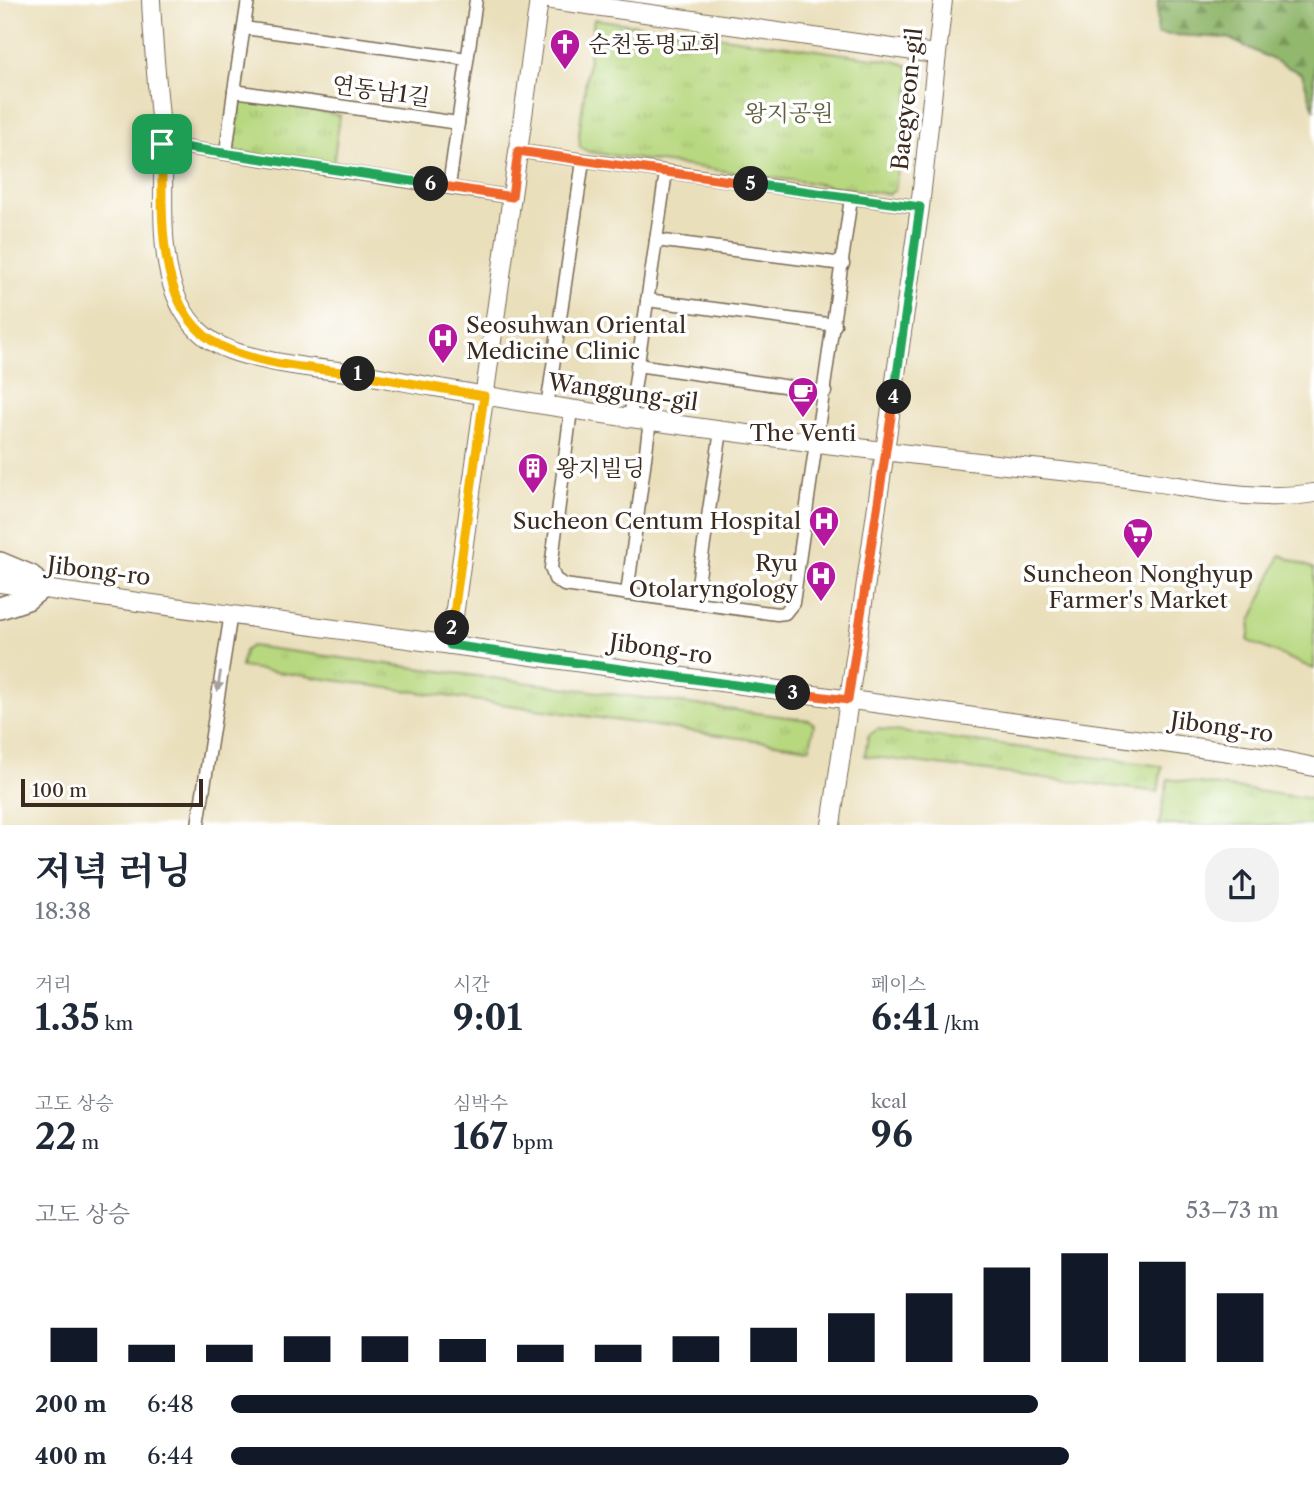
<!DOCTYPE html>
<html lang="ko">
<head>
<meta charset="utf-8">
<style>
	:root { --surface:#fff; --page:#f2f2f3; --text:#1f2937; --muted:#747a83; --accent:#111827 }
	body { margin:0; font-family:"Libre Caslon Text","Noto Serif KR",serif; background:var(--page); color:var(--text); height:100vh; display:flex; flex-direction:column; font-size:26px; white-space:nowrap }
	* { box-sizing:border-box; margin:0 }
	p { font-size:23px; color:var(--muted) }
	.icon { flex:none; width:38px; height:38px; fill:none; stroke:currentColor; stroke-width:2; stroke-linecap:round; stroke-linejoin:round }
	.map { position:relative; height:825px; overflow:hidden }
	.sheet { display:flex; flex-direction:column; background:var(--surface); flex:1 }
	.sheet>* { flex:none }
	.scale { position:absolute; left:21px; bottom:18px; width:182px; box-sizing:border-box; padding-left:7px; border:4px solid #3b2a1e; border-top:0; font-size:19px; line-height:24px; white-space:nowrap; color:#3b2a1e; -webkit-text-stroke:5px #fff; paint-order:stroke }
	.pin { position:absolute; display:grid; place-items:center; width:60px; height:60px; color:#fff; margin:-30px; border-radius:14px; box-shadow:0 4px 10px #0006 }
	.km { position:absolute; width:35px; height:35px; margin:-18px; border-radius:50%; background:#222; color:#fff; font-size:19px; line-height:35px; text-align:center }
	.round { display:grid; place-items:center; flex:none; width:74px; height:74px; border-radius:28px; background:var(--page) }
	.summary { display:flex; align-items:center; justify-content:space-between; height:119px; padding:0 35px }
	h1 { font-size:38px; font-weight:700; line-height:52px }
	.stats { display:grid; grid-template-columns:repeat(3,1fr); gap:10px; height:119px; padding:7px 35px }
	.stats div { display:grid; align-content:center }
	.stats b { font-size:35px; font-weight:700 }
	.stats small { font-size:19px; font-weight:400 }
	.stats p { font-size:19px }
	.chart { height:196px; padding:14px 35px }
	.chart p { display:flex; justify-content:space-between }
	.chart svg { width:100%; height:126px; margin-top:7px; stroke:var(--accent); stroke-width:6 }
	ul { padding:0 35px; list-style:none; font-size:23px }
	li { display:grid; grid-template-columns:112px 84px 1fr; align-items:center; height:52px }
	li i { height:18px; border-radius:9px; background:var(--accent) }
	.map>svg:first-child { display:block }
	.grass { fill:url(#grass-tufts); stroke:#7a814f; stroke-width:2 }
	.forest { fill:url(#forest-firs); stroke:#667146; stroke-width:2 }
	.pitch { fill:#b8d880; stroke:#7a814f; stroke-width:2 }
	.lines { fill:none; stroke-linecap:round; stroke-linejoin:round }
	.street-casing { stroke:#786955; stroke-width:15 }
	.secondary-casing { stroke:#786955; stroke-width:20 }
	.primary-casing { stroke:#786955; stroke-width:24 }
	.street { stroke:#fff; stroke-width:12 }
	.secondary { stroke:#fff; stroke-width:18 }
	.primary { stroke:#fff; stroke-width:21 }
	.oneway { fill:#a79f9a }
	.split-1-casing { stroke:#fff; stroke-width:14 }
	.split-2-casing { stroke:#fff; stroke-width:14 }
	.split-3-casing { stroke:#fff; stroke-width:14 }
	.split-4-casing { stroke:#fff; stroke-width:14 }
	.split-5-casing { stroke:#fff; stroke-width:14 }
	.split-6-casing { stroke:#fff; stroke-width:14 }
	.split-7-casing { stroke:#fff; stroke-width:14 }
	.split-1 { stroke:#f5b400; stroke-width:9 }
	.split-2 { stroke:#f5b400; stroke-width:9 }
	.split-3 { stroke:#22a559; stroke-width:9 }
	.split-4 { stroke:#f0652b; stroke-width:9 }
	.split-5 { stroke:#22a559; stroke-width:9 }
	.split-6 { stroke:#f0652b; stroke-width:9 }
	.split-7 { stroke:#22a559; stroke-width:9 }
	.labels { text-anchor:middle; stroke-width:7; stroke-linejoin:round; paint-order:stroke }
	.poi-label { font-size:23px; fill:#3b2a1e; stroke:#fff; text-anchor:start }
	.street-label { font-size:23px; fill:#3b2a1e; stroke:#fff }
	.park-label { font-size:23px; fill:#605e3b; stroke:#fff }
</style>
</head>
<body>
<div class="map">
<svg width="1314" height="825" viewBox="0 0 1314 825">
	<defs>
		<pattern id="grass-tufts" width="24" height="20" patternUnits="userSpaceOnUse" patternTransform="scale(1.75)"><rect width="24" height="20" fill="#b8d880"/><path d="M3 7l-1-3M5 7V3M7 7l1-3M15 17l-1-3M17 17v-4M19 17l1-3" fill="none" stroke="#9fba6e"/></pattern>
		<pattern id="forest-firs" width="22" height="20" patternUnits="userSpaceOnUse" patternTransform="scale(1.75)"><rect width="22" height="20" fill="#92b86e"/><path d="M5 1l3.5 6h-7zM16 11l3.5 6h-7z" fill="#78965a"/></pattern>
	</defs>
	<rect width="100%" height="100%" fill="#fff"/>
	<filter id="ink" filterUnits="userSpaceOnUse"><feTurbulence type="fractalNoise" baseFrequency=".0143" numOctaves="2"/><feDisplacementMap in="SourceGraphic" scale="14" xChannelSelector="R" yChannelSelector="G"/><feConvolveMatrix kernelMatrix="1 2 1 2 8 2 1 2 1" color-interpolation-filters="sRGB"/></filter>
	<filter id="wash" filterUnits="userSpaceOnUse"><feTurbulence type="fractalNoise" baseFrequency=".00686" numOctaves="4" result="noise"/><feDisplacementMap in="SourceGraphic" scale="28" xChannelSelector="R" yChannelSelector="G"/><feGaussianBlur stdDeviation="1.57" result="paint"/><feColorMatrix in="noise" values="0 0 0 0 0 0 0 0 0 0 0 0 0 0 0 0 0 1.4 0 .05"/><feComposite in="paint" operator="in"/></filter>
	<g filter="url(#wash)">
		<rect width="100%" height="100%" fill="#eadfbb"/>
		<g class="grass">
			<polygon points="594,19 894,61 907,65 912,74 895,190 889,194 589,152 580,147 579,134"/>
			<polygon points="241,98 340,115 333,165 233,151"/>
			<polygon points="251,646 809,720 814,724 810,748 241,667 244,651"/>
			<polygon points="878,729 1162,766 1158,792 865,756 868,736"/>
			<polygon points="1168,779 1314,799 1314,825 1159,825"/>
		</g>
		<polygon class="forest" points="1158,0 1314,0 1314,110 1302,74 1228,38 1157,34"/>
		<polygon class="pitch" points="1280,555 1314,569 1314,669 1248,641 1251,621"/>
	</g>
	<g filter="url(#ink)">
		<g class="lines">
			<g class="street-casing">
				<g id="street">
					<polyline points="248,0 234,91 458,123 476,0"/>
					<polyline points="244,28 467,59"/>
					<polyline points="162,144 512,197"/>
					<polyline points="518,151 920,207"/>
					<polyline points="226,153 234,91"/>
					<polyline points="449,186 458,123"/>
					<polyline points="656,240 843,264"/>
					<polyline points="647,300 835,325"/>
					<polyline points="637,365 825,392"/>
					<polyline points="547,407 583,161"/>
					<polyline points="571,410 551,568 555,579 564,585 777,614 785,613 793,603 851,198"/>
					<polyline points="630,418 666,172"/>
					<polyline points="627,594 650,421"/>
					<polyline points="695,603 721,431"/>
					<polyline points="198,825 231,613"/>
				</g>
			</g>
			<g class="secondary-casing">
				<g id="secondary">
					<path d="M151 0C153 48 158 92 162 140 167 200 151 284 199 331 217 349 243 355 266 360 292 366 320 369 347 372 376 376 405 382 434 387 636 422 839 447 1042 469 1079 473 1116 476 1153 482 1206 490 1260 502 1314 493"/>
					<polyline points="552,0 935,54"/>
					<polyline points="0,583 1266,757 1314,767"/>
					<polyline points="450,645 539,0"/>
					<polyline points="831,825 920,207 943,0"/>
				</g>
			</g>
			<g class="primary-casing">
				<polyline id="primary" points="0,563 31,576 41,588 27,599 0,608"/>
			</g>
			<use href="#street" class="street"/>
			<use href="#secondary" class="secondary"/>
			<use href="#primary" class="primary"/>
		</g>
		<defs><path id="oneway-solid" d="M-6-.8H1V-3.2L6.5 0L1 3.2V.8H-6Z" transform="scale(1.75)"/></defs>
		<use class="oneway" href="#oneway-solid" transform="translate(219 681) rotate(99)"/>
	</g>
	<g class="lines" filter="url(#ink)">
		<g class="split-1-casing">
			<path id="split-1" d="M162 144C163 208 152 314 223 347 264 366 314 368 358 374"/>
		</g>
		<g class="split-2-casing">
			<polyline id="split-2" points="358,374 484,396 452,628"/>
		</g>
		<g class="split-3-casing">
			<polyline id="split-3" points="452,628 450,645 793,693"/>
		</g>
		<g class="split-4-casing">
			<polyline id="split-4" points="793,693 848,700 894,397"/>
		</g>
		<g class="split-5-casing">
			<polyline id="split-5" points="751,184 920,207 894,397"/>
		</g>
		<g class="split-6-casing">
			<polyline id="split-6" points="431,184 512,197 518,151 751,184"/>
		</g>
		<g class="split-7-casing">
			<polyline id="split-7" points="162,144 431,184"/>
		</g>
		<use href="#split-1" class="split-1"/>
		<use href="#split-2" class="split-2"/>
		<use href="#split-3" class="split-3"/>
		<use href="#split-4" class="split-4"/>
		<use href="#split-5" class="split-5"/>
		<use href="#split-6" class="split-6"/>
		<use href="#split-7" class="split-7"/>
	</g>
	<defs>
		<g id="church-pin" transform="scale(1.575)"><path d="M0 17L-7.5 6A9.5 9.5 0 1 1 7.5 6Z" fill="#b5179e" stroke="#fff"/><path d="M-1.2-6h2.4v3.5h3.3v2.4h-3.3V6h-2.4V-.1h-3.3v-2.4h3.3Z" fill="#fff"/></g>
		<g id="hospital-pin" transform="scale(1.575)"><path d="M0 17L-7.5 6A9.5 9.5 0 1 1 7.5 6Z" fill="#b5179e" stroke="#fff"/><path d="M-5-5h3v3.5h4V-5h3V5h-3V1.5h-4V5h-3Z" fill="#fff"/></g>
		<g id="cafe-pin" transform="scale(1.575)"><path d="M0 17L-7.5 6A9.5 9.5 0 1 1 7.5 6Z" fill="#b5179e" stroke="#fff"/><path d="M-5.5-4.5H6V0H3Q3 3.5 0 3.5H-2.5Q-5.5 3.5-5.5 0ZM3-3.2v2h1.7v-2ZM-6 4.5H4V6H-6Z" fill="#fff"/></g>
		<g id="building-pin" transform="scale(1.575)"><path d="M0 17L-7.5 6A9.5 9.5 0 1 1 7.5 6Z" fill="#b5179e" stroke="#fff"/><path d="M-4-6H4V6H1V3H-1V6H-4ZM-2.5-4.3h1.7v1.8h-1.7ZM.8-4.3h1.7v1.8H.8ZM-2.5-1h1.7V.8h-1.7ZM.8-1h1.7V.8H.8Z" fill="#fff"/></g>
		<g id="supermarket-pin" transform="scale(1.575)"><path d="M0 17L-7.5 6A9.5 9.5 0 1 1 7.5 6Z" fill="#b5179e" stroke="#fff"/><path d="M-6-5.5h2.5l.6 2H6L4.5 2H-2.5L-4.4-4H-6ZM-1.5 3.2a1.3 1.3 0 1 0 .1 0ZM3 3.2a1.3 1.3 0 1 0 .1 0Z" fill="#fff"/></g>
	</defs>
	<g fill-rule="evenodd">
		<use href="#church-pin" x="565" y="44"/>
		<use href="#hospital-pin" x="443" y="338"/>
		<use href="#cafe-pin" x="803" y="392"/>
		<use href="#building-pin" x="533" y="468"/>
		<use href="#hospital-pin" x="824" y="521"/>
		<use href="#supermarket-pin" x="1138" y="533"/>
		<use href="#hospital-pin" x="821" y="576"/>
	</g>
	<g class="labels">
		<g class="poi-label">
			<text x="588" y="52">순천동명교회</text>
			<text x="466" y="333">Seosuhwan Oriental<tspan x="466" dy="26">Medicine Clinic</tspan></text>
			<text x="803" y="441" text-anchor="middle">The Venti</text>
			<text x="556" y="476">왕지빌딩</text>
			<text x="801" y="529" text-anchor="end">Sucheon Centum Hospital</text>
			<text x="798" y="571" text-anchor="end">Ryu<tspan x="798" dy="26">Otolaryngology</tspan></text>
			<text x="1138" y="582" text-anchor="middle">Suncheon Nonghyup<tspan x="1138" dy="26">Farmer's Market</tspan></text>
		</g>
		<g class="street-label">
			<text transform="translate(381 91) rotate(8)" y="8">연동남1길</text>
			<text transform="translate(907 99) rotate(-84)" y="8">Baegyeon-gil</text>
			<text transform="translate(623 392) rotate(8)" y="8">Wanggung-gil</text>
			<text transform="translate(99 571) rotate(7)" y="8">Jibong-ro</text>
			<text transform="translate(661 649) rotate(8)" y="8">Jibong-ro</text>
			<text transform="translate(1222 727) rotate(8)" y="8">Jibong-ro</text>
		</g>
		<g class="park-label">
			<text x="789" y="121">왕지공원</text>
		</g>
	</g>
</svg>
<div class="scale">100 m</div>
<div class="pin" style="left:162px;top:144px;background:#1e9e55"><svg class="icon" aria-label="arrive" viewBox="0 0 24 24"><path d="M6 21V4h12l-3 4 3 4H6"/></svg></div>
<b class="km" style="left:358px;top:374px">1</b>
<b class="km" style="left:452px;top:628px">2</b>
<b class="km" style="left:793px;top:693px">3</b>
<b class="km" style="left:894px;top:397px">4</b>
<b class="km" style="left:751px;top:184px">5</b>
<b class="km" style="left:431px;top:184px">6</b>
</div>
<section class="sheet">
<div class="summary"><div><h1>저녁 러닝</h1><p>18:38</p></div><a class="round"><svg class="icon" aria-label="share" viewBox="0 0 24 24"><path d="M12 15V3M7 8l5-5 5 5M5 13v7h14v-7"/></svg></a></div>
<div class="stats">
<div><p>거리</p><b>1.35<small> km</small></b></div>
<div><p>시간</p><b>9:01</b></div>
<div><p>페이스</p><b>6:41<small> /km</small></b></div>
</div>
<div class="stats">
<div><p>고도 상승</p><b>22<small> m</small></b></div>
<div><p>심박수</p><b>167<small> bpm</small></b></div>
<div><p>kcal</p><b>96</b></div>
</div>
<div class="chart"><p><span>고도 상승</span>53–73 m</p>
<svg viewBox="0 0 160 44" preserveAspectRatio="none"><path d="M5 44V32M15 44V38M25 44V38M35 44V35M45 44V35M55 44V36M65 44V38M75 44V38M85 44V35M95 44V32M105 44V27M115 44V20M125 44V11M135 44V6M145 44V9M155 44V20"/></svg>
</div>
<ul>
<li><b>200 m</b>6:48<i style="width:77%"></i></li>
<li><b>400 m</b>6:44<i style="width:80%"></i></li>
</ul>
</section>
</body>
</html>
